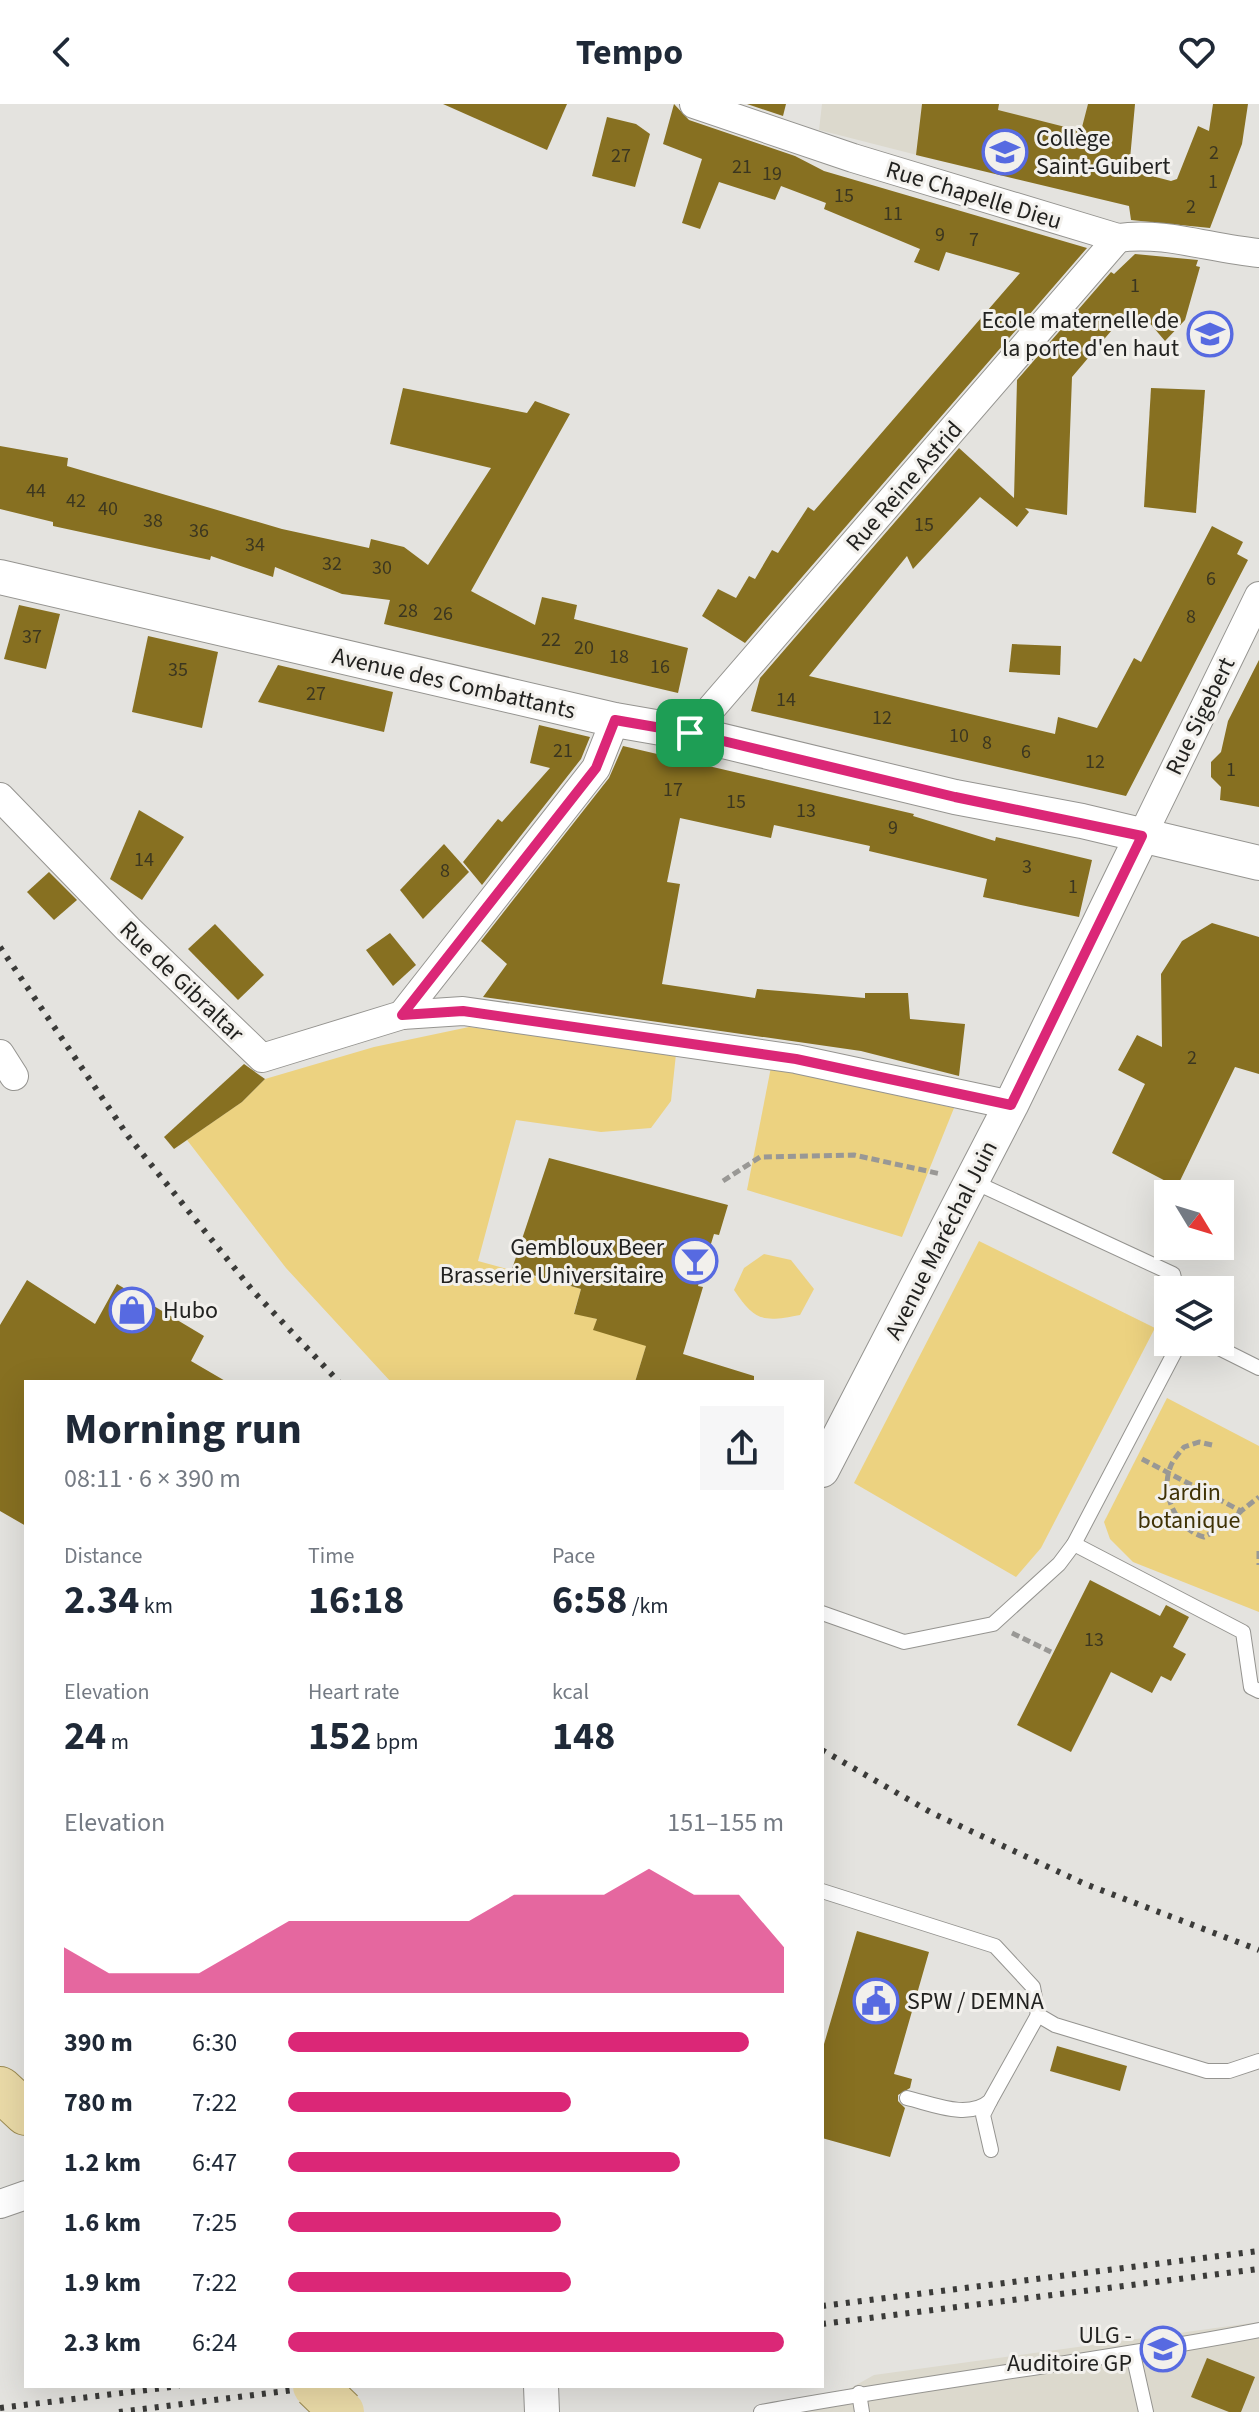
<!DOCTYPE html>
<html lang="en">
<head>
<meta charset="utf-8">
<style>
	:root { --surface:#fff; --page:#f6f6f7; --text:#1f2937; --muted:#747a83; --accent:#db2777 }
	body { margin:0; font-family:"Source Sans 3",sans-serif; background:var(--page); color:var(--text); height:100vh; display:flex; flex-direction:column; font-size:30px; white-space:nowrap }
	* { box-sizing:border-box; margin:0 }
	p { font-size:26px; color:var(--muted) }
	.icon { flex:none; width:44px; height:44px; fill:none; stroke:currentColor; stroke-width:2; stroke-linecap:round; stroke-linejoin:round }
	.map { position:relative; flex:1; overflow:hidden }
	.details { position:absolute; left:24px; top:1276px; width:800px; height:1008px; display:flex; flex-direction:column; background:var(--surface); border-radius:0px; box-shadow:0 8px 32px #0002 }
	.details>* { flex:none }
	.needle { width:52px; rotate:128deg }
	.tools { position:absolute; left:1154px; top:1076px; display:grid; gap:16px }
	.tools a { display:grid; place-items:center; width:80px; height:80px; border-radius:0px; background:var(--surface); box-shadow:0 8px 32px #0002; font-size:40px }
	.pin { position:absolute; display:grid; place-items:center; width:68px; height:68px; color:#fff; margin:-34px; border-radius:16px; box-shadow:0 4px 12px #0006 }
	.round { display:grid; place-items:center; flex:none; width:84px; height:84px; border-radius:0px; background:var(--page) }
	.headline { display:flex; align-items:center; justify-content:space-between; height:136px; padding:0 40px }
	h1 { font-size:44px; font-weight:700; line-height:60px }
	.stats { display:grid; grid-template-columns:repeat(3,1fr); gap:12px; height:136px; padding:8px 40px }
	.stats div { display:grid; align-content:center }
	.stats b { font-size:40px; font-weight:700 }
	.stats small { font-size:22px; font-weight:400 }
	.stats p { font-size:22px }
	.chart { height:224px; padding:16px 40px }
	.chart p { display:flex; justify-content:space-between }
	.chart svg { width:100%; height:144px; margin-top:8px; fill:var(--accent); opacity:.7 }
	ul { padding:0 40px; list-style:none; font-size:26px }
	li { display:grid; grid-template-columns:128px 96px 1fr; align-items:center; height:60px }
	li i { height:20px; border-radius:10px; background:var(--accent) }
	header { display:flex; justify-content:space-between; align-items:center; height:104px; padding:0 40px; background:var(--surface); font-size:36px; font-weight:700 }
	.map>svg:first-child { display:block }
	.built { fill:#dcd9cd }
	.green { fill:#ecd280 }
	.building { fill:#877021 }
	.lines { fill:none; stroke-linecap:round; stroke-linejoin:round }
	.service-casing { stroke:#959490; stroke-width:16 }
	.minor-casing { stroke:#959490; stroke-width:30 }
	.tertiary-casing { stroke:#959490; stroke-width:36 }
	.primary-casing { stroke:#9b8a51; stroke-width:46 }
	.path { stroke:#999895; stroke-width:5; stroke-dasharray:8 4; stroke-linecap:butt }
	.service { stroke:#fff; stroke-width:14 }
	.minor { stroke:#fff; stroke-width:28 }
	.tertiary { stroke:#fff; stroke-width:34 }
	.primary { stroke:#eadaa7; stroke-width:44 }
	.rail { stroke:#3b3b39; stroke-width:6; stroke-dasharray:4 8; stroke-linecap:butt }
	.primary-bridge-casing { stroke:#9b8a51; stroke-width:46; stroke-linecap:butt }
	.primary-bridge { stroke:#eadaa7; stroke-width:44 }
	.route-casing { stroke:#fff; stroke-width:16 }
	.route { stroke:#db2777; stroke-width:10 }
	.labels { text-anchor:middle; stroke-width:6; stroke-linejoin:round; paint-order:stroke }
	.number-label { font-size:20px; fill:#3b3620 }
	.poi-label { font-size:24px; fill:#222220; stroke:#f2f0ec; text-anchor:start }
	.street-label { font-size:24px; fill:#222220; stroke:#f2f0ec }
	.park-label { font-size:24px; fill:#3f3205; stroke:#f2f0ec }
</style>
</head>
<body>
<header><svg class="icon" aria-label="back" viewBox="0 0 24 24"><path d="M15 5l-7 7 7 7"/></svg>Tempo<svg class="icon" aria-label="heart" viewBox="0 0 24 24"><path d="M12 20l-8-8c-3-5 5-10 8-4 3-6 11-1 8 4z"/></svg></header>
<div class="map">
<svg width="1259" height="2308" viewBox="0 0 1259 2308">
	<rect width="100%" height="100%" fill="#e4e3df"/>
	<g class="built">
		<polygon points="822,0 1135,0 1130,51 917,51 819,26"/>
		<polygon points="1259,2218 1259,2308 808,2308 874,2271"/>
	</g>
	<g class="green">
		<polygon points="469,923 676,950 671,997 651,1024 601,1028 516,1016 478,1157 581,1185 574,1209 597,1215 594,1226 647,1239 635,1278 391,1278 286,1164 187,1036 242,998 265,975 374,943"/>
		<polygon points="771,963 954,1004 902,1133 747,1086"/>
		<polygon points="979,1137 1155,1224 1041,1444 1016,1473 854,1379"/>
		<path d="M764 1150 791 1156 814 1185 800 1211C764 1218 755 1218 734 1186L744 1164Z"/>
		<polygon points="1167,1294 1259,1342 1259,1508 1133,1458 1110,1435 1104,1418"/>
	</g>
	<g class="building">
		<polygon points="443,0 567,0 547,46"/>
		<polygon points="674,0 689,16 795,52 824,67 1087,144 745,539 702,512 718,485 736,494 749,472 755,475 772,446 778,449 808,403 814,407 1020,169 946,148 939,167 914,158 920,145 824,105 826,99 781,82 775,96 719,78 700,125 682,119 702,55 663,40"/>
		<polygon points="747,0 786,0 783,12"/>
		<polygon points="922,0 999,0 998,6 1081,27 1088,0 1135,0 1129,66 1171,77 1177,75 1198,22 1209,27 1213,0 1248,0 1242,40 1210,124 1131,116 1129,102 916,51"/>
		<polygon points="607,13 636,20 650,30 635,83 592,72"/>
		<polygon points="1135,150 1198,156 1196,162 1200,163 1185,216 1165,237 1142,210 1127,226 1117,220 1072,273 1067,411 1025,404 1029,408 1017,423 980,393 913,465 907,452 809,572 1055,630 1058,613 1097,624 1134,554 1141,558 1212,422 1243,438 1237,450 1248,456 1126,692 751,607 760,574 959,344 1014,394 1017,276 1111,168 1114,170"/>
		<polygon points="403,284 527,309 535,297 570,310 471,487 535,521 542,493 577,501 574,515 688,544 678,589 384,520 390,496 342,490 275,463 273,473 211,452 210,456 53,422 53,418 0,405 0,342 68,354 67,362 282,425 369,444 371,435 404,443 428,461 491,364 390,340"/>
		<polygon points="1151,284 1205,286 1196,409 1144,403"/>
		<polygon points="19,501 60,510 46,565 4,555"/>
		<polygon points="148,532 218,548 202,624 132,608"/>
		<polygon points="1012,540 1061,542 1060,571 1009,568"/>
		<polygon points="1259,556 1259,703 1220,696 1221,683 1211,673 1211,658 1221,648 1228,617"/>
		<polygon points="278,561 393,588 384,628 258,598"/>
		<polygon points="539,621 590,633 581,655 482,781 463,758 498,715 502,718 550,664 530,659"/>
		<polygon points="623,642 914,710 913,712 995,737 996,733 1092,756 1079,813 983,793 987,775 869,747 870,742 774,721 771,734 680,714 667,778 680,780 662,880 755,894 757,885 865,894 865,889 908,889 910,915 965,920 959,972 861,947 483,893 507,860 481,837 609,674"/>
		<polygon points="139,706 184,733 142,796 110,775"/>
		<polygon points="444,740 469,768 423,815 400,786"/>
		<polygon points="49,768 77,796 54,816 27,788"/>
		<polygon points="1212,819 1259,833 1259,970 1235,963 1177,1083 1112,1049 1145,980 1118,966 1137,931 1162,943 1161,870 1182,837"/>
		<polygon points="215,820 264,871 238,896 188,845"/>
		<polygon points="390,829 416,861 393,882 366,846"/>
		<polygon points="244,960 265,975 242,998 174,1045 164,1033"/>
		<polygon points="549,1054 728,1101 719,1131 714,1130 698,1182 703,1183 683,1250 754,1272 754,1278 635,1278 646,1242 593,1226 597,1215 574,1210 581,1185 512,1165"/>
		<polygon points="27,1176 95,1220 117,1180 204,1232 191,1257 227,1278 26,1278 26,1422 0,1407 0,1221"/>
		<polygon points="1090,1476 1160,1512 1166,1501 1189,1513 1173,1543 1186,1550 1171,1577 1161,1572 1152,1589 1111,1568 1071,1648 1017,1621"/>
		<polygon points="857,1827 929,1848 894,1970 912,1975 910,1984 898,1991 898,1997 905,2004 890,2053 822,2034 822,1947"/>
		<polygon points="1057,1942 1127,1962 1120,1987 1050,1967"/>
		<polygon points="1207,2254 1255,2273 1241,2308 1229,2308 1191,2293"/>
	</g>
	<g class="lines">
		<g class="service-casing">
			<g id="service">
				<polyline points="972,1077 1173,1170 1177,1186"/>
				<polyline points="1207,1238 1259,1264"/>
				<polyline points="1074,1440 1243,1528 1251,1583 1259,1587"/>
				<polyline points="822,1509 904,1538 993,1520 1059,1460 1074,1440 1180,1238"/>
				<polyline points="822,1787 995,1842 1033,1883 1038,1911 1055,1921 1207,1967 1229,1967 1259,1957"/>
				<path d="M907 1994C933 2000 968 2016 990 1997L1038 1911"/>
				<polyline points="990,1997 983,2011 991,2046"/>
				<polyline points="1133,2250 1146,2308"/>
				<polyline points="859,2289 862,2308"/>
				<path d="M761 2308C927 2277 1094 2258 1259 2226"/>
			</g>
		</g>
		<g class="minor-casing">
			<g id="minor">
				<path d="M694 0 853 54 1118 134C1164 127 1212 145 1259 149"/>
				<polyline points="690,629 1118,134"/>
				<polyline points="0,693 128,825 262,954 402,911 463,907 796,955 1011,1001"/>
				<polyline points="1142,732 1259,492"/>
				<polyline points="402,911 596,664 615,616"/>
				<polyline points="0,950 14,972"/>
				<polyline points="0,2100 26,2091"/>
			</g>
		</g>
		<g class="tertiary-casing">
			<g id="tertiary">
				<polyline points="0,473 615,616 690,629 955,693 1082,717 1259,759"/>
				<polyline points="822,1366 1011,1001 1142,732"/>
				<polyline points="541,2282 542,2308"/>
			</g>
		</g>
		<g class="primary-casing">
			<polyline id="primary" points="0,1985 26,2009"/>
		</g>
		<g class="path">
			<polyline points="723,1077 760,1053 854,1051 941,1070"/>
			<path d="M1212 1341 1199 1338 1184 1343C1179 1349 1172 1357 1170 1364 1160 1390 1177 1426 1204 1433L1231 1418 1241 1407"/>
			<polyline points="1142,1355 1241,1407 1259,1393"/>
			<polyline points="1259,1447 1259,1461"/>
			<polyline points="1012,1529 1051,1548"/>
		</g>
		<use href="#service" class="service"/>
		<use href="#minor" class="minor"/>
		<use href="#tertiary" class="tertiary"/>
		<use href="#primary" class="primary"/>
		<g class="rail">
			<polyline points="0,843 128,1032 253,1187 339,1278"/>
			<polyline points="822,1646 932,1709 1085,1780 1259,1846"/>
			<polyline points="822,2202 1259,2147"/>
			<polyline points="822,2220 1259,2165"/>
			<polyline points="0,2304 179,2282"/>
			<polyline points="119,2308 325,2282"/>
		</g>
		<g class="primary-bridge-casing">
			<polyline id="primary-bridge" points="315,2282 342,2308"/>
		</g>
		<use href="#primary-bridge" class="primary-bridge"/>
	</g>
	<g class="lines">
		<g class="route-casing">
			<polygon id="route" points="615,616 690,629 955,693 1142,732 1011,1001 796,955 463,907 402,911 596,664"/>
		</g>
		<use href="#route" class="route"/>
	</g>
	<defs>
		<g id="school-ring" transform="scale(2.3)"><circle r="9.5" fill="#f2f0ec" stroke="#576ae1" stroke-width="1.5"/><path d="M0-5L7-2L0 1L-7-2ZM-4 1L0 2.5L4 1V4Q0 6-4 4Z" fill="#576ae1"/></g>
		<g id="bar-ring" transform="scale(2.3)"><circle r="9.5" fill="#f2f0ec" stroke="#576ae1" stroke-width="1.5"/><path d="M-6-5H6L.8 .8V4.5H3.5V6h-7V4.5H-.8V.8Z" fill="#576ae1"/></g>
		<g id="shop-ring" transform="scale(2.3)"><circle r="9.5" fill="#f2f0ec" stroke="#576ae1" stroke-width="1.5"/><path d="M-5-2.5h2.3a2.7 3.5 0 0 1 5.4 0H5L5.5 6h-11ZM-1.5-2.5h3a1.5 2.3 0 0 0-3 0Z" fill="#576ae1"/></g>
		<g id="civic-ring" transform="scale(2.3)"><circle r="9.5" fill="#f2f0ec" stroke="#576ae1" stroke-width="1.5"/><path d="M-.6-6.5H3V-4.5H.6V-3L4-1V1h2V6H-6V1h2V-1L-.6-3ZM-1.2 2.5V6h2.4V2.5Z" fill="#576ae1"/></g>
		<g id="university-ring" transform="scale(2.3)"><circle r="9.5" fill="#f2f0ec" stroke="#576ae1" stroke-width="1.5"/><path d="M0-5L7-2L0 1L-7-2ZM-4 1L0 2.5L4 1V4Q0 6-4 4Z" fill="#576ae1"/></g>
	</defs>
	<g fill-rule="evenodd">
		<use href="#school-ring" x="1005" y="48"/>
		<use href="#school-ring" x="1210" y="230"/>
		<use href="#bar-ring" x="695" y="1157"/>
		<use href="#shop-ring" x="132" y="1206"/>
		<use href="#civic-ring" x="876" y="1897"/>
		<use href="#university-ring" x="1163" y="2245"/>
	</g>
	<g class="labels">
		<g class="number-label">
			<text x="1214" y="55">2</text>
			<text x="621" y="58">27</text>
			<text x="742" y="69">21</text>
			<text x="772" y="76">19</text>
			<text x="1213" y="84">1</text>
			<text x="844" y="98">15</text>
			<text x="1191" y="109">2</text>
			<text x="893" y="116">11</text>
			<text x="940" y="137">9</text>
			<text x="974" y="142">7</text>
			<text x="1135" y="188">1</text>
			<text x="36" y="393">44</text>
			<text x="76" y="403">42</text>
			<text x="108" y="411">40</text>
			<text x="153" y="423">38</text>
			<text x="924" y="427">15</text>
			<text x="199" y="433">36</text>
			<text x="255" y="447">34</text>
			<text x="332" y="466">32</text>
			<text x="382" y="470">30</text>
			<text x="1211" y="481">6</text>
			<text x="408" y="513">28</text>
			<text x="443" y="516">26</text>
			<text x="1191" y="519">8</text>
			<text x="32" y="539">37</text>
			<text x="551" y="542">22</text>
			<text x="584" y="550">20</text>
			<text x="619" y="559">18</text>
			<text x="660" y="569">16</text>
			<text x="178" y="572">35</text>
			<text x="316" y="596">27</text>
			<text x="786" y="602">14</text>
			<text x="882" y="620">12</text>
			<text x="959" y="638">10</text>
			<text x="987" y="645">8</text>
			<text x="563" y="653">21</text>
			<text x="1026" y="654">6</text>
			<text x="1095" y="664">12</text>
			<text x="1231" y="672">1</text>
			<text x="673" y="692">17</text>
			<text x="736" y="704">15</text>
			<text x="806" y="713">13</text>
			<text x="893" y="730">9</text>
			<text x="144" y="762">14</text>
			<text x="1027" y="769">3</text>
			<text x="445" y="773">8</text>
			<text x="1073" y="789">1</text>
			<text x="1192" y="960">2</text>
			<text x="1094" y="1542">13</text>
		</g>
		<g class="poi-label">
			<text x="1036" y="42">Collège<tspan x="1036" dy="28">Saint-Guibert</tspan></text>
			<text x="1179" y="224" text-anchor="end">Ecole maternelle de<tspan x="1179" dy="28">la porte d'en haut</tspan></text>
			<text x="664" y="1151" text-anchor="end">Gembloux Beer<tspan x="664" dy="28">Brasserie Universitaire</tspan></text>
			<text x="163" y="1214">Hubo</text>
			<text x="907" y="1905">SPW / DEMNA</text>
			<text x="1132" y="2239" text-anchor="end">ULG -<tspan x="1132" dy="28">Auditoire GP</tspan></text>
		</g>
		<g class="street-label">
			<text transform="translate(974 91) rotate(17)" y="8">Rue Chapelle Dieu</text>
			<text transform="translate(904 382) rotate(-49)" y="8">Rue Reine Astrid</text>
			<text transform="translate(454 579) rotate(13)" y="8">Avenue des Combattants</text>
			<text transform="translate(1200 612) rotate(-64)" y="8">Rue Sigebert</text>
			<text transform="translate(182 877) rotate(44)" y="8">Rue de Gibraltar</text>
			<text transform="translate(941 1136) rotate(-63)" y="8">Avenue Maréchal Juin</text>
		</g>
		<g class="park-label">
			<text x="1189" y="1396">Jardin<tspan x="1189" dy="28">botanique</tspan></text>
		</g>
	</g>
</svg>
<div class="tools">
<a><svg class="needle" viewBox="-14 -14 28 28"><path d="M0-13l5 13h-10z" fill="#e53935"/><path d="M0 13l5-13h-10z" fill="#747a83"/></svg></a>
<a><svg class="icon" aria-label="layers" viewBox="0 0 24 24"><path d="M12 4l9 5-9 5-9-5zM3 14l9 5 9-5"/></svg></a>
</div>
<div class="pin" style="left:690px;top:629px;background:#1e9e55"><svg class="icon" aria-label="arrive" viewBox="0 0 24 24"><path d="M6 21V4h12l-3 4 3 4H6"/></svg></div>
<section class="details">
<div class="headline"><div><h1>Morning run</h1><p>08:11 · 6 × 390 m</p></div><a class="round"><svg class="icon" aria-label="share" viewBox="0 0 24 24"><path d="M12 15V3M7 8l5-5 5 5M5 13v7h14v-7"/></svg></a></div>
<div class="stats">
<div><p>Distance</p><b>2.34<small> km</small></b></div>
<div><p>Time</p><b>16:18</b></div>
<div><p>Pace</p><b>6:58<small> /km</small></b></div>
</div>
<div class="stats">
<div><p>Elevation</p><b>24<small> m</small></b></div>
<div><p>Heart rate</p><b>152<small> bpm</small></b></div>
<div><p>kcal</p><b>148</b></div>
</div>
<div class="chart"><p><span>Elevation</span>151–155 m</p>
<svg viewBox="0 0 160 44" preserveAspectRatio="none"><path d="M0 44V30L10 38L20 38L30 38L40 30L50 22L60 22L70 22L80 22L90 22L100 14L110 14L120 14L130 6L140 14L150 14L160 30V44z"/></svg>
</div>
<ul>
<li><b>390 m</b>6:30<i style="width:93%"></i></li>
<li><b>780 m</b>7:22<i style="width:57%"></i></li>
<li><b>1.2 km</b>6:47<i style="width:79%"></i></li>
<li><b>1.6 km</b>7:25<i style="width:55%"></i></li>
<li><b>1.9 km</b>7:22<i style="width:57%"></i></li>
<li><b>2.3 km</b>6:24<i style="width:100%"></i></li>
</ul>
</section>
</div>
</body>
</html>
